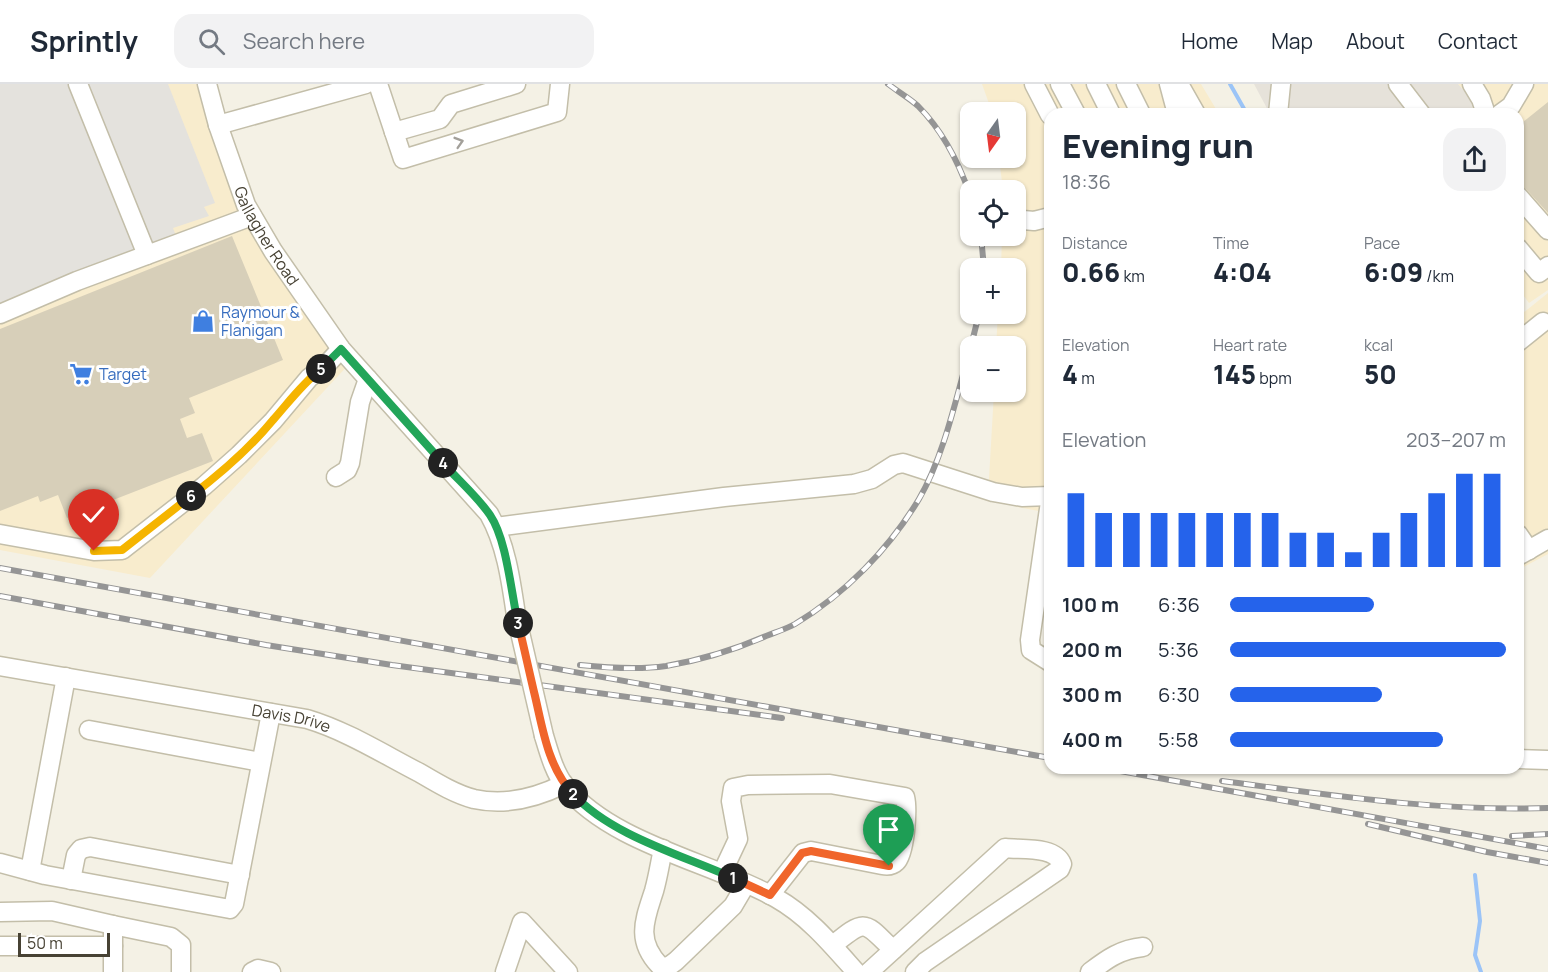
<!DOCTYPE html>
<html lang="en">
<head>
<meta charset="utf-8">
<style>
	:root { --surface:#fff; --page:#f2f2f3; --text:#1f2937; --muted:#747a83; --line:#e0e1e3; --accent:#2563eb }
	body { margin:0; font-family:Manrope,sans-serif; background:var(--page); color:var(--text); height:100vh; display:flex; flex-direction:column; font-size:22px; white-space:nowrap }
	* { box-sizing:border-box; margin:0 }
	p { font-size:20px; color:var(--muted) }
	.icon { flex:none; width:33px; height:33px; fill:none; stroke:currentColor; stroke-width:2; stroke-linecap:round; stroke-linejoin:round }
	.map { position:relative; flex:1; overflow:hidden }
	.details { position:absolute; left:1044px; top:24px; width:480px; height:666px; display:flex; flex-direction:column; background:var(--surface); border-radius:18px; box-shadow:0 2px 4px #0004 }
	.details>* { flex:none }
	.needle { width:39px; rotate:194deg }
	.controls { position:absolute; left:960px; top:18px; display:grid; gap:12px }
	.controls a { display:grid; place-items:center; width:66px; height:66px; border-radius:12px; background:var(--surface); box-shadow:0 2px 4px #0004; font-size:30px }
	.scale { position:absolute; left:18px; bottom:15px; width:92px; box-sizing:border-box; padding-left:6px; border:3px solid #474234; border-top:0; font-size:16px; line-height:21px; white-space:nowrap; color:#474234; -webkit-text-stroke:4px #fff; paint-order:stroke }
	.pin { position:absolute; display:grid; place-items:center; width:51px; height:51px; color:#fff; margin:-62px -26px; border-radius:50% 50% 50% 0; rotate:-45deg; box-shadow:0 0 6px #0007 }
	.pin .icon { rotate:45deg }
	.km { position:absolute; width:30px; height:30px; margin:-15px; border-radius:50%; background:#222; color:#fff; font-size:16px; line-height:30px; text-align:center }
	.round { display:grid; place-items:center; flex:none; width:63px; height:63px; border-radius:18px; background:var(--page) }
	.head { display:flex; align-items:center; justify-content:space-between; height:102px; padding:0 18px }
	h1 { font-size:33px; font-weight:800; line-height:45px }
	.figures { display:grid; grid-template-columns:repeat(3,1fr); gap:9px; height:102px; padding:6px 18px }
	.figures div { display:grid; align-content:center }
	.figures b { font-size:26px; font-weight:800 }
	.figures small { font-size:16px; font-weight:400 }
	.figures p { font-size:16px }
	.chart { height:168px; padding:12px 18px }
	.chart p { display:flex; justify-content:space-between }
	.chart svg { width:100%; height:108px; margin-top:6px; stroke:var(--accent); stroke-width:6 }
	ul { padding:0 18px; list-style:none; font-size:20px }
	li { display:grid; grid-template-columns:96px 72px 1fr; align-items:center; height:45px }
	li i { height:15px; border-radius:8px; background:var(--accent) }
	header { display:flex; align-items:center; gap:36px; box-sizing:border-box; height:84px; padding:0 30px; background:var(--surface); border-bottom:2px solid var(--line) }
	header strong { font-size:28px }
	nav { display:flex; gap:33px; margin-inline-start:auto; font-size:21px }
	.search { width:420px; height:54px; background:var(--page); display:flex; align-items:center; gap:15px; box-sizing:border-box; padding:0 21px; border-radius:18px; color:var(--muted); font-size:22px }
	.map>svg:first-child { display:block }
	.commercial { fill:#f8eccd }
	.industrial { fill:#e6e2da }
	.parking { fill:#e4e2dd }
	.lines { fill:none; stroke-linecap:round; stroke-linejoin:round }
	.stream { stroke:#9bc4f7; stroke-width:4 }
	.building { fill:#d7cfb9 }
	.minor-casing { stroke:#c3bea9; stroke-width:21 }
	.minor { stroke:#fff; stroke-width:18 }
	.rail-casing { stroke:#959595; stroke-width:6 }
	.rail { stroke:#fff; stroke-width:4; stroke-dasharray:11; stroke-linecap:butt }
	.minor-bridge-casing { stroke:#c3bea9; stroke-width:21; stroke-linecap:butt }
	.minor-bridge { stroke:#fff; stroke-width:18 }
	.oneway { stroke:#a3a09a }
	.split-1-casing { stroke:#fff; stroke-width:12 }
	.split-2-casing { stroke:#fff; stroke-width:12 }
	.split-3-casing { stroke:#fff; stroke-width:12 }
	.split-4-casing { stroke:#fff; stroke-width:12 }
	.split-5-casing { stroke:#fff; stroke-width:12 }
	.split-6-casing { stroke:#fff; stroke-width:12 }
	.split-7-casing { stroke:#fff; stroke-width:12 }
	.split-1 { stroke:#f0652b; stroke-width:8 }
	.split-2 { stroke:#22a559; stroke-width:8 }
	.split-3 { stroke:#f0652b; stroke-width:8 }
	.split-4 { stroke:#22a559; stroke-width:8 }
	.split-5 { stroke:#22a559; stroke-width:8 }
	.split-6 { stroke:#f5b400; stroke-width:8 }
	.split-7 { stroke:#f5b400; stroke-width:8 }
	.labels { text-anchor:middle; stroke-width:6; stroke-linejoin:round; paint-order:stroke }
	.street-label { font-size:16px; fill:#474234; stroke:#fff }
	.shop-label { font-size:16px; fill:#366cbe; stroke:#fff; text-anchor:start }
</style>
</head>
<body>
<header>
<strong>Sprintly</strong>
<div class="search"><svg class="icon" aria-label="search" viewBox="0 0 24 24"><circle cx="10" cy="10" r="6"/><path d="M15 15l6 6"/></svg>Search here</div>
<nav><a>Home</a><a>Map</a><a>About</a><a>Contact</a></nav>
</header>
<div class="map">
<svg width="1548" height="888" viewBox="0 0 1548 888">
	<rect width="100%" height="100%" fill="#f4f1e5"/>
	<g class="commercial">
		<polygon points="0,0 207,0 246,121 352,277 150,494 0,466"/>
		<polygon points="982,0 1201,0 1219,30 1050,30 1050,429 1017,423 988,412 994,308 1016,308 1016,262 996,262 998,230 1016,230 1016,184 1001,184 1002,152 1016,152 1016,106 1003,106 999,74 1016,74 1016,28 992,28"/>
		<polygon points="1458,0 1548,0 1548,206 1529,219 1518,204 1518,30 1472,30 1473,17"/>
		<polygon points="1548,209 1548,470 1518,486 1518,233"/>
	</g>
	<polygon class="industrial" points="1254,0 1458,0 1473,17 1472,30 1270,30"/>
	<polygon class="parking" points="0,0 168,0 215,119 204,123 209,132 173,144 176,152 0,222"/>
	<g class="lines">
		<g class="stream">
			<polyline points="1230,0 1247,30"/>
			<polyline points="1475,791 1480,837 1475,871 1481,888"/>
		</g>
	</g>
	<g class="building">
		<polygon points="1548,18 1548,129 1526,105 1518,100 1518,42"/>
		<polygon points="232,152 283,276 189,314 195,329 180,335 187,354 202,349 213,377 67,434 58,411 40,418 38,412 0,427 0,245"/>
	</g>
	<g class="lines">
		<g class="minor-casing">
			<g id="minor">
				<polyline points="78,0 147,171"/>
				<path id="s1" d="M207 0 218 41 246 121 273 167 341 265 489 430C506 460 511 497 516 531"/>
				<polyline points="378,0 403,75 557,28 560,0"/>
				<polyline points="1034,0 1050,31"/>
				<polyline points="1060,0 1076,30"/>
				<polyline points="1096,0 1111,30"/>
				<polyline points="1126,0 1141,30"/>
				<polyline points="1169,0 1177,30"/>
				<polyline points="1179,0 1196,30"/>
				<polyline points="1398,0 1421,30"/>
				<polyline points="1472,0 1481,15 1486,30"/>
				<polyline points="1278,30 1281,0"/>
				<polyline points="1500,30 1511,22 1524,0"/>
				<polyline points="218,41 366,0"/>
				<polyline points="394,48 440,35 451,20 516,0"/>
				<polyline points="1518,112 1548,146"/>
				<polyline points="1023,136 1034,137 1050,133"/>
				<polyline points="1518,164 1539,189 1548,182"/>
				<polyline points="0,230 77,197 252,132"/>
				<polyline points="1518,258 1543,238"/>
				<polyline points="336,393 347,386 350,379 360,318 368,295"/>
				<polyline points="1050,418 1030,556 1031,566 1050,578"/>
				<polyline points="496,443 724,413 854,400 872,395 894,381 903,379 993,408 1022,413 1050,412"/>
				<polyline points="0,450 94,467 122,466 204,402 239,371 273,337 309,294 328,279 341,265"/>
				<polyline points="1518,450 1529,466"/>
				<polyline points="1518,472 1548,455"/>
				<path id="s2" d="M0 582 307 635C347 647 383 670 420 689 437 699 455 710 474 715 506 722 536 714 564 700"/>
				<polyline points="89,646 261,678"/>
				<path d="M544 652C549 668 554 688 565 702 612 760 712 778 776 814 808 832 832 861 856 888"/>
				<polyline points="1518,675 1548,676"/>
				<path d="M663 765C660 779 658 793 654 807 645 835 635 856 660 882L668 883 676 877 733 822 746 800"/>
				<polyline points="0,779 45,791 230,825 234,820 271,629"/>
				<polyline points="30,787 66,593"/>
				<path d="M722 789 738 755 731 717 733 704 748 701 830 700 905 713C908 725 905 770 896 778 892 782 887 782 882 781L811 767 803 769 770 811"/>
				<polyline points="71,796 76,771 81,765 90,763 240,791"/>
				<polyline points="0,828 52,827 113,841"/>
				<path d="M833 861C866 834 864 837 893 866"/>
				<polyline points="0,862 113,862 113,888"/>
				<polyline points="113,862 113,841 171,853 181,861 181,888"/>
				<polyline points="252,888 258,885 271,888"/>
				<polyline points="505,888 522,838 568,888"/>
				<path d="M869 888 1005 764C1022 766 1055 762 1062 780L1060 785 925 878 915 888"/>
				<path d="M1090 888C1107 875 1121 865 1143 863"/>
			</g>
		</g>
		<use href="#minor" class="minor"/>
		<g class="rail-casing">
			<g id="rail">
				<path d="M888 0C897 7 909 14 918 22 942 46 959 79 970 111"/>
				<polyline points="981,152 984,184"/>
				<polyline points="971,262 979,230"/>
				<polyline points="0,484 1050,674"/>
				<polyline points="0,512 266,561 392,581 782,634"/>
				<path d="M580 581C609 584 638 586 666 582 701 576 734 566 766 552 776 548 786 545 795 540 845 510 889 465 919 415 944 372 956 314 970 265"/>
				<polyline points="1104,684 1548,765"/>
				<path d="M1222 697C1330 711 1439 728 1548 724"/>
				<polyline points="1368,740 1487,768 1548,779"/>
				<polyline points="1512,752 1548,750"/>
			</g>
		</g>
		<use href="#rail" class="rail"/>
		<g class="minor-bridge-casing">
			<polyline id="minor-bridge" points="516,531 544,652"/>
		</g>
		<use href="#minor-bridge" class="minor-bridge"/>
	</g>
	<defs><path id="oneway-chevron" d="M-2-3.5L2.5 0L-2 3.5" fill="none" stroke-width="1.6" stroke-linecap="round" stroke-linejoin="round" transform="scale(1.5)"/></defs>
	<use class="oneway" href="#oneway-chevron" transform="translate(459 58) rotate(-17)"/>
	<g class="lines">
		<g class="split-1-casing">
			<polyline id="split-1" points="733,794 770,811 802,769 811,767 889,782"/>
		</g>
		<g class="split-2-casing">
			<path id="split-2" d="M573 710C612 752 682 771 733 794"/>
		</g>
		<g class="split-3-casing">
			<path id="split-3" d="M518 539C524 563 529 587 535 612 543 646 548 683 573 710"/>
		</g>
		<g class="split-4-casing">
			<path id="split-4" d="M443 379C458 396 477 412 490 431 507 456 511 509 518 539"/>
		</g>
		<g class="split-5-casing">
			<polyline id="split-5" points="321,285 341,265 443,379"/>
		</g>
		<g class="split-6-casing">
			<path id="split-6" d="M191 412C220 390 250 364 273 336 289 318 302 300 321 285"/>
		</g>
		<g class="split-7-casing">
			<polyline id="split-7" points="94,467 122,466 191,412"/>
		</g>
		<use href="#split-1" class="split-1"/>
		<use href="#split-2" class="split-2"/>
		<use href="#split-3" class="split-3"/>
		<use href="#split-4" class="split-4"/>
		<use href="#split-5" class="split-5"/>
		<use href="#split-6" class="split-6"/>
		<use href="#split-7" class="split-7"/>
	</g>
	<defs>
		<g id="shop-bare" transform="scale(1.8)"><path d="M-5-2.5h2.3a2.7 3.5 0 0 1 5.4 0H5L5.5 6h-11ZM-1.5-2.5h3a1.5 2.3 0 0 0-3 0Z" fill="#3f7fe0" stroke="#fff" stroke-width="2.5" paint-order="stroke"/></g>
		<g id="supermarket-bare" transform="scale(1.8)"><path d="M-6-5.5h2.5l.6 2H6L4.5 2H-2.5L-4.4-4H-6ZM-1.5 3.2a1.3 1.3 0 1 0 .1 0ZM3 3.2a1.3 1.3 0 1 0 .1 0Z" fill="#3f7fe0" stroke="#fff" stroke-width="2.5" paint-order="stroke"/></g>
	</defs>
	<g fill-rule="evenodd">
		<use href="#shop-bare" x="203" y="237"/>
		<use href="#supermarket-bare" x="81" y="290"/>
	</g>
	<g class="labels">
		<g class="street-label">
			<text dy="6" stroke="none"><textPath href="#s1" startOffset="164">Gallagher Road</textPath></text>
			<text dy="6" stroke="none"><textPath href="#s2" startOffset="296">Davis Drive</textPath></text>
		</g>
		<g class="shop-label">
			<text x="221" y="234">Raymour &amp;<tspan x="221" dy="18">Flanigan</tspan></text>
			<text x="99" y="296">Target</text>
		</g>
	</g>
</svg>
<div class="controls">
<a><svg class="needle" viewBox="-14 -14 28 28"><path d="M0-13l5 13h-10z" fill="#e53935"/><path d="M0 13l5-13h-10z" fill="#747a83"/></svg></a>
<a><svg class="icon" aria-label="locate" viewBox="0 0 24 24"><circle cx="12" cy="12" r="6"/><path d="M12 2v4M12 18v4M2 12h4M18 12h4"/></svg></a>
<a>+</a>
<a>−</a>
</div>
<div class="scale">50 m</div>
<div class="pin" style="left:889px;top:782px;background:#1e9e55"><svg class="icon" aria-label="arrive" viewBox="0 0 24 24"><path d="M6 21V4h12l-3 4 3 4H6"/></svg></div>
<div class="pin" style="left:94px;top:467px;background:#d93025"><svg class="icon" aria-label="check" viewBox="0 0 24 24"><path d="M5 12l5 5 9-10"/></svg></div>
<b class="km" style="left:733px;top:794px">1</b>
<b class="km" style="left:573px;top:710px">2</b>
<b class="km" style="left:518px;top:539px">3</b>
<b class="km" style="left:443px;top:379px">4</b>
<b class="km" style="left:321px;top:285px">5</b>
<b class="km" style="left:191px;top:412px">6</b>
<section class="details">
<div class="head"><div><h1>Evening run</h1><p>18:36</p></div><a class="round"><svg class="icon" aria-label="share" viewBox="0 0 24 24"><path d="M12 15V3M7 8l5-5 5 5M5 13v7h14v-7"/></svg></a></div>
<div class="figures">
<div><p>Distance</p><b>0.66<small> km</small></b></div>
<div><p>Time</p><b>4:04</b></div>
<div><p>Pace</p><b>6:09<small> /km</small></b></div>
</div>
<div class="figures">
<div><p>Elevation</p><b>4<small> m</small></b></div>
<div><p>Heart rate</p><b>145<small> bpm</small></b></div>
<div><p>kcal</p><b>50</b></div>
</div>
<div class="chart"><p><span>Elevation</span>203–207 m</p>
<svg viewBox="0 0 160 44" preserveAspectRatio="none"><path d="M5 44V14M15 44V22M25 44V22M35 44V22M45 44V22M55 44V22M65 44V22M75 44V22M85 44V30M95 44V30M105 44V38M115 44V30M125 44V22M135 44V14M145 44V6M155 44V6"/></svg>
</div>
<ul>
<li><b>100 m</b>6:36<i style="width:52%"></i></li>
<li><b>200 m</b>5:36<i style="width:100%"></i></li>
<li><b>300 m</b>6:30<i style="width:55%"></i></li>
<li><b>400 m</b>5:58<i style="width:77%"></i></li>
</ul>
</section>
</div>
</body>
</html>
